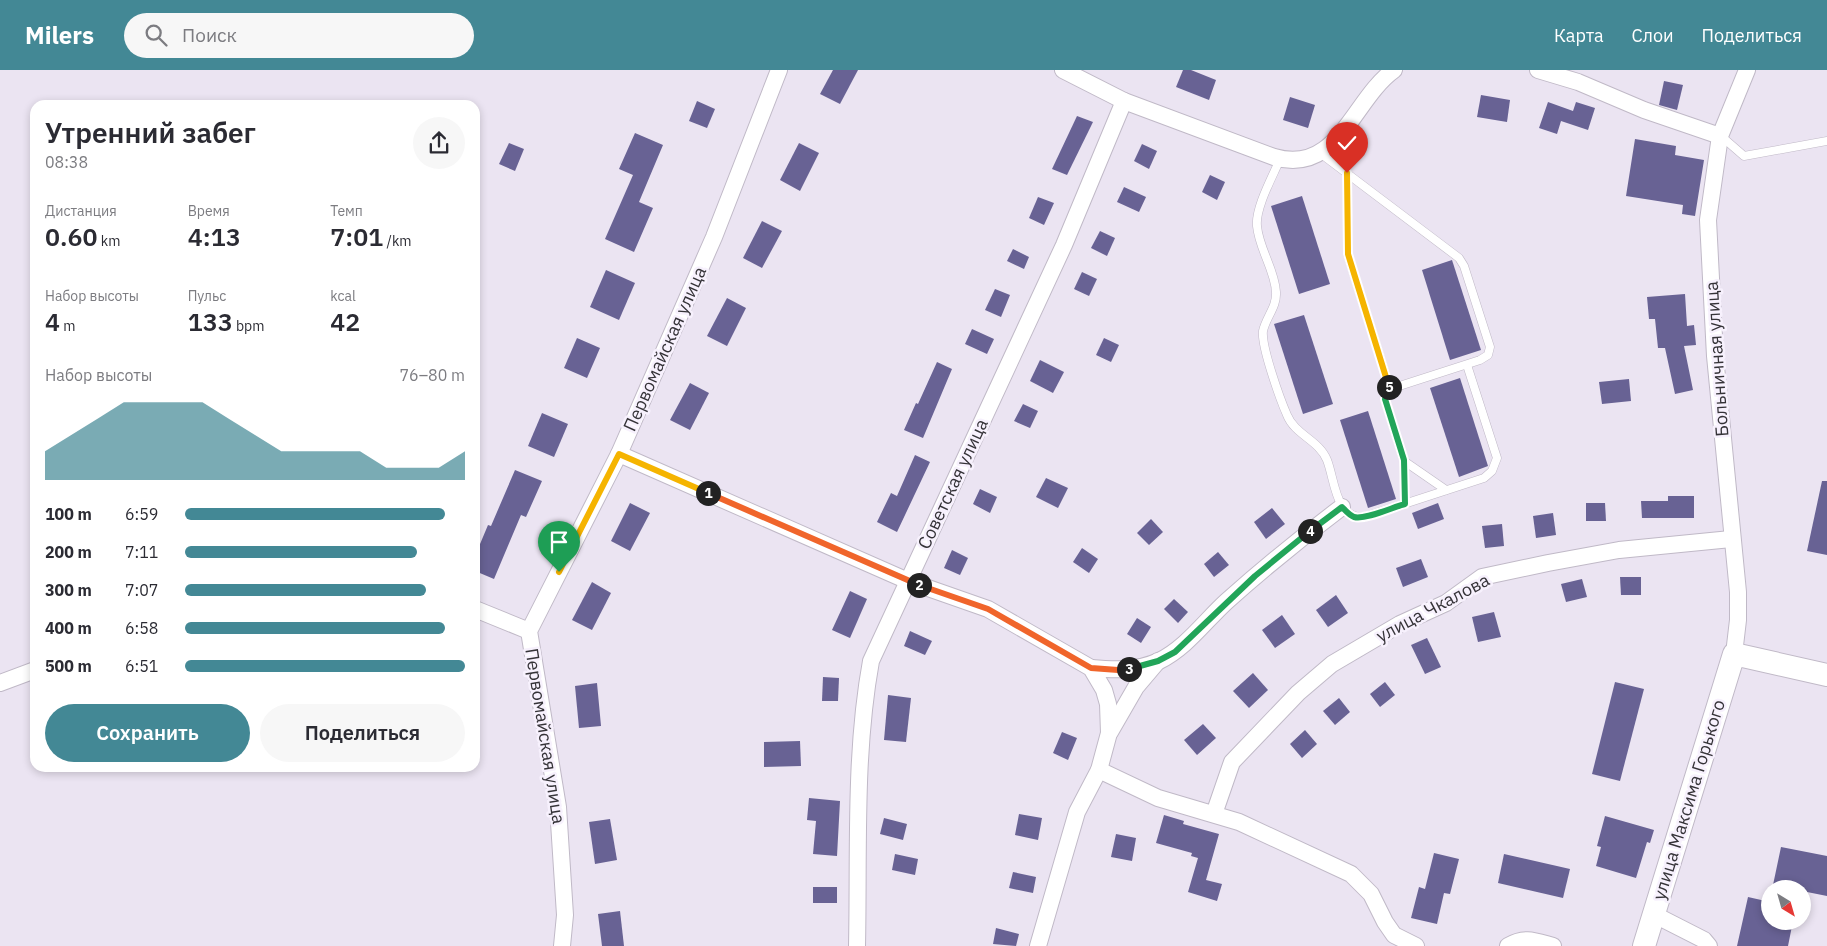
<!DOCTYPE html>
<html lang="ru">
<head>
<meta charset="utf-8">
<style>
	:root { --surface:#fff; --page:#f7f7f7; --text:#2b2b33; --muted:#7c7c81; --accent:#438895 }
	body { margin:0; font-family:"IBM Plex Sans",sans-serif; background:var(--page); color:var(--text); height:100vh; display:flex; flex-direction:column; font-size:19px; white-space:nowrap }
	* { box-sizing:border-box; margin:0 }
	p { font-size:16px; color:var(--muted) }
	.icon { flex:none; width:28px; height:28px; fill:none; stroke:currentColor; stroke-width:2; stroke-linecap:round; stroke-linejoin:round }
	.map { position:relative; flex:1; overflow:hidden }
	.sheet { position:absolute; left:30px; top:30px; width:450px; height:672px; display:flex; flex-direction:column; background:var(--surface); border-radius:15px; box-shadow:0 2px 8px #0003 }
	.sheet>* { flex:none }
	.needle { width:32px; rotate:143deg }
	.tools { position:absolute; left:1761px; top:810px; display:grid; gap:10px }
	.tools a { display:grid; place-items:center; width:50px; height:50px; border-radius:50%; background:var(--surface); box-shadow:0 2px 8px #0003; font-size:25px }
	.pin { position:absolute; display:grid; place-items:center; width:42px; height:42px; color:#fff; margin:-51px -21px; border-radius:50% 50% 50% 0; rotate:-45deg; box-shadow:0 0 5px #0007 }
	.pin .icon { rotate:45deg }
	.km { position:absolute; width:25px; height:25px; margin:-12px; border-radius:50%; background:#222; color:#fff; font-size:14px; line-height:25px; text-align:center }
	.round { display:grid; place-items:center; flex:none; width:52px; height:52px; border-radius:26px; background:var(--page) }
	.overview { display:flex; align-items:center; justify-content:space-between; height:85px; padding:0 15px }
	h1 { font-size:28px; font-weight:600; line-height:38px }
	.figures { display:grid; grid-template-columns:repeat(3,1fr); gap:8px; height:85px; padding:5px 15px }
	.figures div { display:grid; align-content:center }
	.figures b { font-size:25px; font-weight:600 }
	.figures small { font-size:14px; font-weight:400 }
	.figures p { font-size:14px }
	.chart { height:140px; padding:10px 15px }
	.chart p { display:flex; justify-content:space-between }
	.chart svg { width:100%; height:90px; margin-top:5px; fill:var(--accent); opacity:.7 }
	.primary-button { display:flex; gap:10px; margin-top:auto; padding:10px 15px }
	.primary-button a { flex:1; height:58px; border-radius:30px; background:var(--accent); color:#fff; font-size:20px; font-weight:600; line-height:58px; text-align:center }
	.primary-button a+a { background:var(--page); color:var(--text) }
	ul { padding:0 15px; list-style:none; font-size:16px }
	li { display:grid; grid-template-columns:80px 60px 1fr; align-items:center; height:38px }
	li i { height:12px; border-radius:6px; background:var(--accent) }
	header { display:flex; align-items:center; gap:30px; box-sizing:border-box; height:70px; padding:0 25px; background:var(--accent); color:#fff }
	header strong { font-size:24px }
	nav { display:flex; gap:28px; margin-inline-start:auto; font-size:18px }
	.search { width:350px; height:45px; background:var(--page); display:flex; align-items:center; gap:12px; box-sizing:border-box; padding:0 18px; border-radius:28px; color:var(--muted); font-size:19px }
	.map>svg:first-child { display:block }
	.building { fill:#686294 }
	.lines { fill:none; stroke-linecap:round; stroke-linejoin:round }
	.lane-casing { stroke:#c0b9c7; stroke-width:9 }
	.street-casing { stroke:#c0b9c7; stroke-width:18 }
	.secondary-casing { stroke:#c0b9c7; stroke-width:24 }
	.lane { stroke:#fff; stroke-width:8 }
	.street { stroke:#fff; stroke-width:16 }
	.secondary { stroke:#fff; stroke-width:22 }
	.split-1-casing { stroke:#fff; stroke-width:10 }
	.split-2-casing { stroke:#fff; stroke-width:10 }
	.split-3-casing { stroke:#fff; stroke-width:10 }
	.split-4-casing { stroke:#fff; stroke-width:10 }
	.split-5-casing { stroke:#fff; stroke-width:10 }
	.split-6-casing { stroke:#fff; stroke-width:10 }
	.split-1 { stroke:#f5b400; stroke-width:6 }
	.split-2 { stroke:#f0652b; stroke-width:6 }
	.split-3 { stroke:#f0652b; stroke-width:6 }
	.split-4 { stroke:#22a559; stroke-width:6 }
	.split-5 { stroke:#22a559; stroke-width:6 }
	.split-6 { stroke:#f5b400; stroke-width:6 }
	.labels { text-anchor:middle; stroke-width:5; stroke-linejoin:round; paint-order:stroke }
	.street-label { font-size:18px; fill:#353338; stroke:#f7f1fd }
</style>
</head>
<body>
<header>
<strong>Milers</strong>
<div class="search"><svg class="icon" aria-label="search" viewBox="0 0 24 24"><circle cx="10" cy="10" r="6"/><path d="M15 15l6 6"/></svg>Поиск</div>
<nav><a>Карта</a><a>Слои</a><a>Поделиться</a></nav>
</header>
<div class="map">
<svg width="1827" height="876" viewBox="0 0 1827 876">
	<rect width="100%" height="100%" fill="#ebe4f2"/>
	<g class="building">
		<polygon points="833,0 858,0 840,34 820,24"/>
		<polygon points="1183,0 1191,0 1216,10 1209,30 1176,17"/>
		<polygon points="1664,11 1683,15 1677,40 1659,35"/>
		<polygon points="1481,25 1510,30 1507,52 1477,47"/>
		<polygon points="1290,27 1315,35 1308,58 1283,50"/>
		<polygon points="697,31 715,39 707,58 689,51"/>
		<polygon points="1548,32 1573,41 1576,32 1595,38 1588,60 1561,51 1557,64 1539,58"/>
		<polygon points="1077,46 1093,52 1067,105 1052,99"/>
		<polygon points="635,63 663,75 639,132 653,138 634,182 605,169 633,105 619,99"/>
		<polygon points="1635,69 1676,76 1675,85 1704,90 1695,146 1682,144 1683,135 1626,126"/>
		<polygon points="509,73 524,79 515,101 499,94"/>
		<polygon points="799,73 819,83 800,121 780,110"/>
		<polygon points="1142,74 1157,81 1149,99 1134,91"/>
		<polygon points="1210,105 1225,112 1217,130 1202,122"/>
		<polygon points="1124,117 1146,127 1139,142 1117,132"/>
		<polygon points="1302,126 1330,214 1299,224 1271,136"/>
		<polygon points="1038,127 1054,133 1044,155 1029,148"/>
		<polygon points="762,151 782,161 762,198 743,188"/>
		<polygon points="1100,161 1115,168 1107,186 1091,178"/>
		<polygon points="1013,179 1029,187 1024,199 1007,191"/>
		<polygon points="1452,190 1481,280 1450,290 1422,200"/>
		<polygon points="606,200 635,213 619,250 590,237"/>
		<polygon points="1082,202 1097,209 1089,226 1074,219"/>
		<polygon points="995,219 1010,225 1001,247 985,240"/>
		<polygon points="1685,224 1687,256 1694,255 1696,275 1684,276 1693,320 1675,324 1665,278 1658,278 1655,249 1649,249 1647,227"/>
		<polygon points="727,228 746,238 727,276 707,266"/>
		<polygon points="1304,245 1333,334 1303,344 1274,254"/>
		<polygon points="972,259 994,269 987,284 965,274"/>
		<polygon points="577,268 600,278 587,308 564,298"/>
		<polygon points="1104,268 1119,275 1111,292 1096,285"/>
		<polygon points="1040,290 1064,302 1053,323 1030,311"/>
		<polygon points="937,292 952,299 923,368 904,360 916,333 918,334"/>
		<polygon points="1460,308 1488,396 1459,407 1430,318"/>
		<polygon points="1629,309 1631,331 1602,334 1599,312"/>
		<polygon points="690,313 709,323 690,360 670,350"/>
		<polygon points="1023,334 1038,341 1030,358 1014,351"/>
		<polygon points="1368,341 1396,429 1368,438 1340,350"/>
		<polygon points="542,343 568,354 554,387 528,376"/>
		<polygon points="915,385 930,392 897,462 877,452 891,423 897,426"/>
		<polygon points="515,400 542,411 526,447 521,445 494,509 475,501 475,486 488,455 491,456"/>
		<polygon points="1046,408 1068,418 1058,438 1036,427"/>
		<polygon points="1822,411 1827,411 1827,485 1807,481"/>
		<polygon points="980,419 997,427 990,443 973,434"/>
		<polygon points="1668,426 1694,426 1694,448 1642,448 1641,431 1668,431"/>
		<polygon points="630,433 650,443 630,481 611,471"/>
		<polygon points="1438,433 1444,449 1418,459 1412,443"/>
		<polygon points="1586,433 1605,433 1606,451 1586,451"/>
		<polygon points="1272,438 1285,454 1266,469 1254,452"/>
		<polygon points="1553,443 1556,465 1536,468 1533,446"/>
		<polygon points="1151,449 1163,462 1149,475 1137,463"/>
		<polygon points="1502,454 1504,476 1485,478 1482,456"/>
		<polygon points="1082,478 1098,489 1089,503 1073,492"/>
		<polygon points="952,480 968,488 960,505 944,498"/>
		<polygon points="1218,482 1229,495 1214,507 1204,494"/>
		<polygon points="1421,489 1428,507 1403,517 1396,498"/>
		<polygon points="1620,507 1641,507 1641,525 1621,525"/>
		<polygon points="1582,509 1587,527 1566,532 1561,514"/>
		<polygon points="592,512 611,523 592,560 572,550"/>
		<polygon points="850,521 867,529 850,568 832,560"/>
		<polygon points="1336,525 1348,543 1328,557 1316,540"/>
		<polygon points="1174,529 1188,542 1178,553 1164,539"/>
		<polygon points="1494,542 1501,567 1478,572 1472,547"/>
		<polygon points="1282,545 1295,564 1275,578 1262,560"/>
		<polygon points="1137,548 1151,557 1141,573 1127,564"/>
		<polygon points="910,561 932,571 925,585 904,576"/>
		<polygon points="1427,568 1441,597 1425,604 1411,575"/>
		<polygon points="1253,603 1268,620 1249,638 1233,621"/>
		<polygon points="823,607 839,608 838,631 822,631"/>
		<polygon points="1385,612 1395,625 1380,637 1370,624"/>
		<polygon points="1615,612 1644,619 1620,711 1592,704"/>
		<polygon points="597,613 601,656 579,658 575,616"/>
		<polygon points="888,625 911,628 906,672 884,670"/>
		<polygon points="1339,628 1350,642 1335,655 1323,641"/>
		<polygon points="1203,654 1216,668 1197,685 1184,670"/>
		<polygon points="1305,660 1317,674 1302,688 1290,674"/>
		<polygon points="1062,662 1077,668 1068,690 1053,683"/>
		<polygon points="800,671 801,696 764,697 764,672"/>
		<polygon points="809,728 840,731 837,786 813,784 816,751 807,750"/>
		<polygon points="1019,744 1042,748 1038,770 1015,765"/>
		<polygon points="1164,745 1184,751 1183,754 1219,764 1206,810 1222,814 1217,831 1188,822 1198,788 1191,786 1192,783 1156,773"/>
		<polygon points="1605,746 1654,760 1650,773 1647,772 1636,808 1596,796 1601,777 1597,776"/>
		<polygon points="884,748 907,754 903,770 880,764"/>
		<polygon points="610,749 617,790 595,794 589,752"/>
		<polygon points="1116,764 1136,768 1132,791 1111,787"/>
		<polygon points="1781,777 1827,786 1827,826 1802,821 1802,819 1773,815"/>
		<polygon points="1434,783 1459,789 1450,824 1444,823 1437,854 1411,848 1419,817 1425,819"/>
		<polygon points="895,784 918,789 915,805 892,800"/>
		<polygon points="1504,784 1570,799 1563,828 1498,813"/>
		<polygon points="1013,802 1036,807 1033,823 1009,818"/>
		<rect x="813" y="817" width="24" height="16"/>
		<polygon points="1748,827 1770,832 1770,851 1793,851 1788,876 1737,876"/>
		<polygon points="620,841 624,876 602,876 598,844"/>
		<polygon points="996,858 1019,864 1016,876 993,874"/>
	</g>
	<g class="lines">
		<g class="lane-casing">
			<g id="lane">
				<polyline points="1721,66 1744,86 1827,71"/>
				<polyline points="1320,83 1459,188 1464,196 1490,277 1488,285 1480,290 1390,319 1385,329 1404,391"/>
				<path d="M1280 89C1273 106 1255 138 1257 156 1259 179 1275 200 1276 222 1277 237 1266 247 1263 261 1261 276 1280 329 1287 345 1295 365 1319 370 1327 390 1335 410 1335 449 1364 447L1484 408 1492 401 1497 388 1467 295"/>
				<polyline points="1347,103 1348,185 1390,319"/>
				<polyline points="1405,434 1404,391 1446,420"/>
			</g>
		</g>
		<g class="street-casing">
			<g id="street">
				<path d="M1063 0 1124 31 1274 87C1338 106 1353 29 1394 0"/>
				<polyline points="1538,0 1578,12 1644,40 1720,66"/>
				<polyline points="619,384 908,511 988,539 1091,598 1104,620 1108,634 1109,663 1099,700 1077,742 1038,876"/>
				<polyline points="475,539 529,561"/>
				<polyline points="1734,584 1738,550 1738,522 1715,286 1708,150 1720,66 1747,0"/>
				<path d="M1091 598C1115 600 1137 601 1159 591 1186 578 1205 551 1227 531 1264 498 1302 467 1342 437"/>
				<polyline points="0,613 35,600"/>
				<polyline points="1110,662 1136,617 1158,591"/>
				<polyline points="1099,700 1158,728 1239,752 1351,804 1371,824 1385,852 1394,865 1416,876"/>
				<polyline points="1214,744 1232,692 1298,623 1332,594 1400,554 1446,533 1482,507 1548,493 1619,480 1731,469"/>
				<polyline points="1653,844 1704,870 1709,876"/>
				<polyline points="562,876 565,845 558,737 529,561 619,384 714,167 779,0"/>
				<path d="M857 876C859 781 854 684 871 591L1064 175 1124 31"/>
				<path d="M1508 876C1525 866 1535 871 1553 876"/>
			</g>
		</g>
		<g class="secondary-casing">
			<polyline id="secondary" points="1644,876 1734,584 1827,605"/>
		</g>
		<use href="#lane" class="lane"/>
		<use href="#street" class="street"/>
		<use href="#secondary" class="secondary"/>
	</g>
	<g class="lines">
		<g class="split-1-casing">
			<polyline id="split-1" points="559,502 619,384 708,423"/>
		</g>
		<g class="split-2-casing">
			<polyline id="split-2" points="708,423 919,515"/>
		</g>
		<g class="split-3-casing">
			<polyline id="split-3" points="919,515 988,539 1091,598 1118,600 1129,599"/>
		</g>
		<g class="split-4-casing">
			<polyline id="split-4" points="1129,599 1158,591 1175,582 1255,506 1310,461"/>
		</g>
		<g class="split-5-casing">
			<path id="split-5" d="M1310 461 1342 437C1346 441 1349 445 1354 447 1366 450 1393 437 1405 434L1404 390 1385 329 1390 319 1389 317"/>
		</g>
		<g class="split-6-casing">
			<polyline id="split-6" points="1347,103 1348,184 1389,317"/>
		</g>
		<use href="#split-1" class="split-1"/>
		<use href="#split-2" class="split-2"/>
		<use href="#split-3" class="split-3"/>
		<use href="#split-4" class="split-4"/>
		<use href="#split-5" class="split-5"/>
		<use href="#split-6" class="split-6"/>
	</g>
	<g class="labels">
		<g class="street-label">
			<text transform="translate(665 279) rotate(-66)" y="6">Первомайская улица</text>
			<text transform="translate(1717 289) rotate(-94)" y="6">Больничная улица</text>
			<text transform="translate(953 414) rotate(-65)" y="6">Советская улица</text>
			<text transform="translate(1433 538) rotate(-28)" y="6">улица Чкалова</text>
			<text transform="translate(545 666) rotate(81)" y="6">Первомайская улица</text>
			<text transform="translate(1689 730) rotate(-73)" y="6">улица Максима Горького</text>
		</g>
	</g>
</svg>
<div class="tools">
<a><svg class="needle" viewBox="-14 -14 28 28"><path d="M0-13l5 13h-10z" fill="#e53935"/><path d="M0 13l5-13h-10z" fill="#7c7c81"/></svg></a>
</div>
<div class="pin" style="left:559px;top:502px;background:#1e9e55"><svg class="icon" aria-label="arrive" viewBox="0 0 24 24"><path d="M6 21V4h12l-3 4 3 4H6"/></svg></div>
<div class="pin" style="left:1347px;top:103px;background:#d93025"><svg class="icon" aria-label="check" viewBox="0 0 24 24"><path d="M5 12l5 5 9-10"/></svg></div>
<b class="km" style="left:708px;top:423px">1</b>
<b class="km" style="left:919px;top:515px">2</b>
<b class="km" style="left:1129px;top:599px">3</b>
<b class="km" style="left:1310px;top:461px">4</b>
<b class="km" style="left:1389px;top:317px">5</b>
<section class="sheet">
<div class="overview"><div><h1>Утренний забег</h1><p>08:38</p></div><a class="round"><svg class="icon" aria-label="share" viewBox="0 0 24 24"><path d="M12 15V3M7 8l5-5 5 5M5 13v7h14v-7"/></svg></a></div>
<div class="figures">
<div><p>Дистанция</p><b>0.60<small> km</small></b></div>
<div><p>Время</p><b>4:13</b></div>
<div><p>Темп</p><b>7:01<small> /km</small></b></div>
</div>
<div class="figures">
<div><p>Набор высоты</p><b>4<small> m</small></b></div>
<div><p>Пульс</p><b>133<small> bpm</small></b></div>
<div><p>kcal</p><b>42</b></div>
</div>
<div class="chart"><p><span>Набор высоты</span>76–80 m</p>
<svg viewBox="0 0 160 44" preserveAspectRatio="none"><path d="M0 44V30L10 22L20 14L30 6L40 6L50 6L60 6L70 14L80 22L90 30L100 30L110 30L120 30L130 38L140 38L150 38L160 30V44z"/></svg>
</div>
<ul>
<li><b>100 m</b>6:59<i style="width:93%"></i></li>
<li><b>200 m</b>7:11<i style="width:83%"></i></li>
<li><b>300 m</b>7:07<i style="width:86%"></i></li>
<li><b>400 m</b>6:58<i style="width:93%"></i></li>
<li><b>500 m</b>6:51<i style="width:100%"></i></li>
</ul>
<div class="primary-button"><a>Сохранить</a><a>Поделиться</a></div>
</section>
</div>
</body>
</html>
